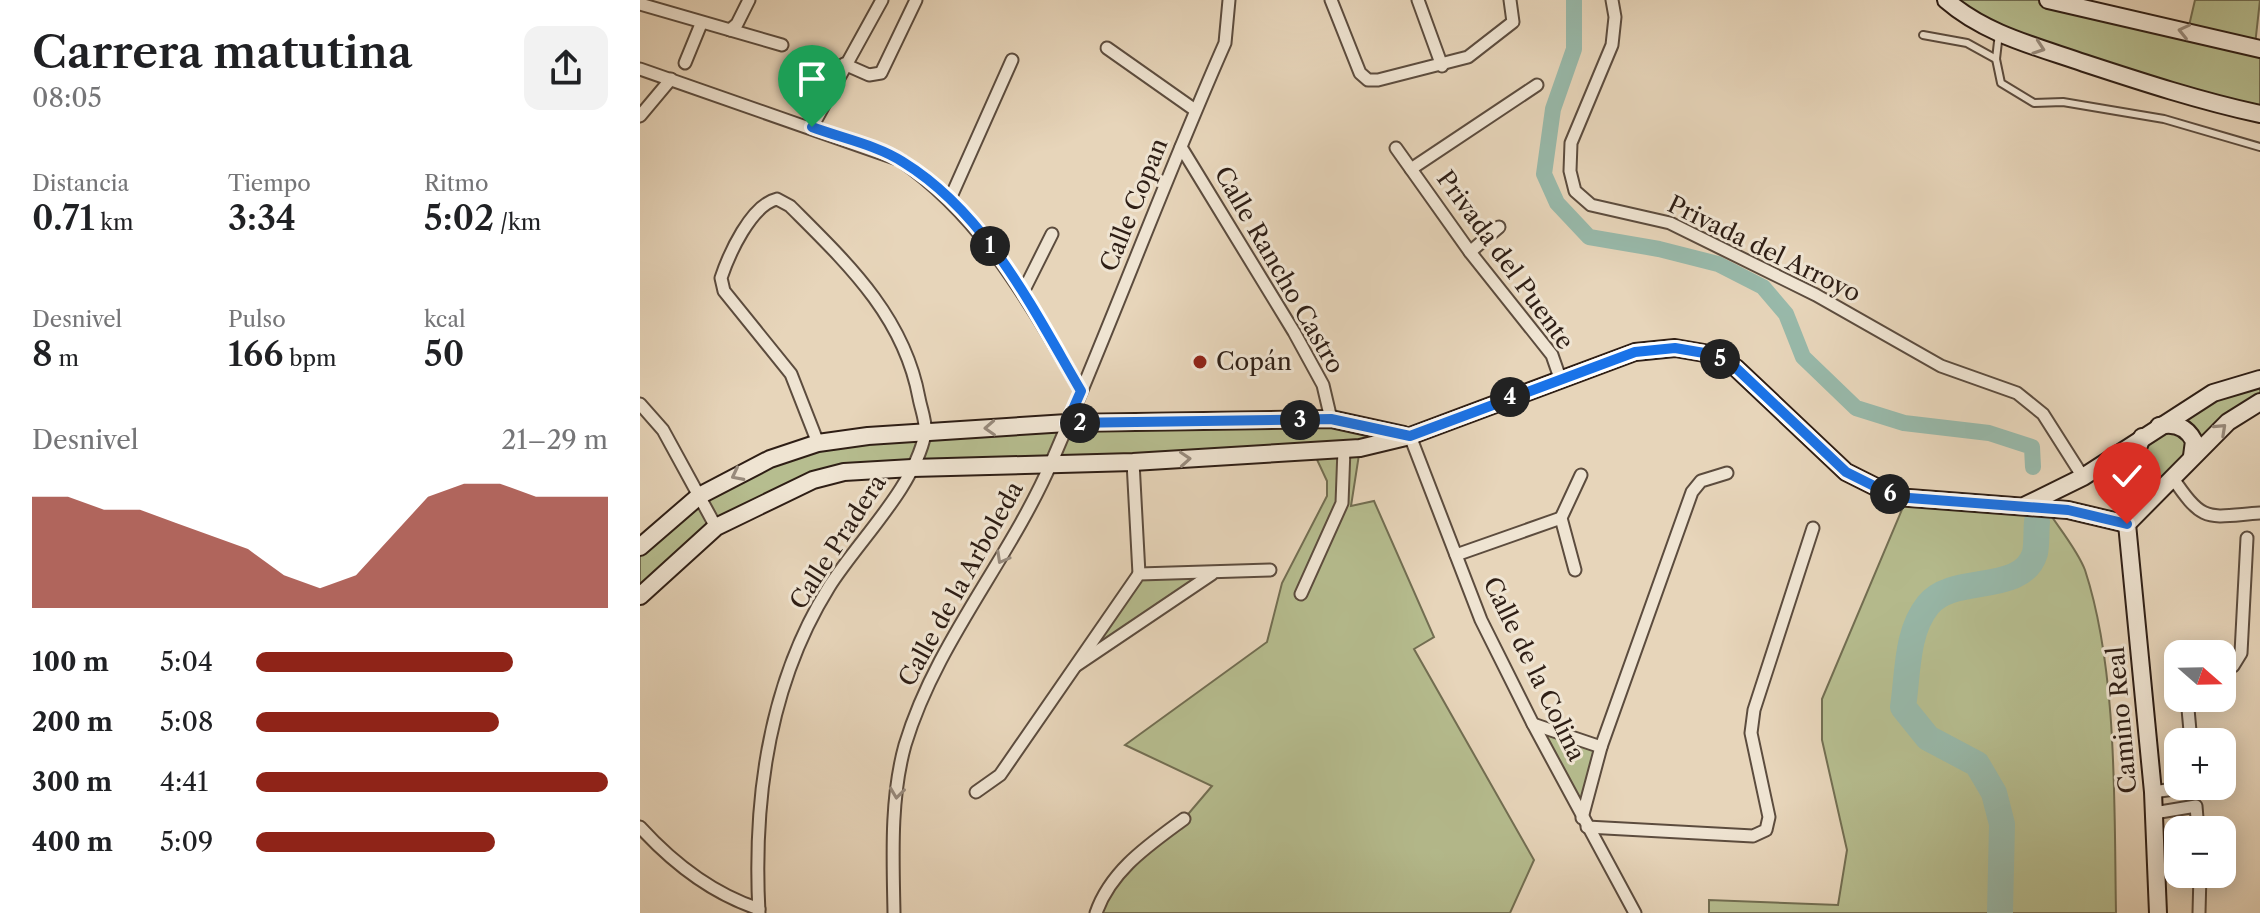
<!DOCTYPE html>
<html lang="es">
<head>
<meta charset="utf-8">
<style>
	:root { --surface:#fff; --page:#f2f2f2; --text:#202124; --muted:#757577; --accent:#8f2418 }
	body { margin:0; font-family:"Libre Caslon Text",serif; background:var(--page); color:var(--text); height:100vh; display:flex; flex-direction:column; font-size:30px; white-space:nowrap }
	* { box-sizing:border-box; margin:0 }
	p { font-size:26px; color:var(--muted) }
	.icon { flex:none; width:44px; height:44px; fill:none; stroke:currentColor; stroke-width:2; stroke-linecap:round; stroke-linejoin:round }
	.map { position:relative; flex:1; overflow:hidden }
	.drawer { display:flex; flex-direction:column; background:var(--surface); width:640px }
	.drawer>* { flex:none }
	.needle { width:52px; rotate:110deg }
	.fabs { position:absolute; left:1524px; top:640px; display:grid; gap:16px }
	.fabs a { display:grid; place-items:center; width:72px; height:72px; border-radius:16px; background:var(--surface); box-shadow:0 4px 20px #0003; font-size:40px }
	.pin { position:absolute; display:grid; place-items:center; width:68px; height:68px; color:#fff; margin:-82px -34px; border-radius:50% 50% 50% 0; rotate:-45deg; box-shadow:0 0 8px #0007 }
	.pin .icon { rotate:45deg }
	.km { position:absolute; width:40px; height:40px; margin:-20px; border-radius:50%; background:#222; color:#fff; font-size:22px; line-height:40px; text-align:center }
	.round { display:grid; place-items:center; flex:none; width:84px; height:84px; border-radius:16px; background:var(--page) }
	.headline { display:flex; align-items:center; justify-content:space-between; height:136px; padding:0 32px }
	h1 { font-size:44px; font-weight:600; line-height:60px }
	.figures { display:grid; grid-template-columns:repeat(3,1fr); gap:12px; height:136px; padding:8px 32px }
	.figures div { display:grid; align-content:center }
	.figures b { font-size:34px; font-weight:600 }
	.figures small { font-size:22px; font-weight:400 }
	.figures p { font-size:22px }
	.chart { height:224px; padding:16px 32px }
	.chart p { display:flex; justify-content:space-between }
	.chart svg { width:100%; height:144px; margin-top:8px; fill:var(--accent); opacity:.7 }
	ul { padding:0 32px; list-style:none; font-size:26px }
	li { display:grid; grid-template-columns:128px 96px 1fr; align-items:center; height:60px }
	li i { height:20px; border-radius:10px; background:var(--accent) }
	main { display:flex; flex:1; min-height:0 }
	.map>svg:first-child { display:block }
	.green { fill:#b6bd8f; stroke:#726e52; stroke-width:2 }
	.lines { fill:none; stroke-linecap:round; stroke-linejoin:round }
	.canal { stroke:#98b9aa; stroke-width:16 }
	.river { stroke:#98b9aa; stroke-width:26 }
	.lane-casing { stroke:#5c4c3e; stroke-width:10 }
	.street-casing { stroke:#5c4c3e; stroke-width:15 }
	.secondary-casing { stroke:#2e1e15; stroke-width:20 }
	.lane { stroke:#efe4d2; stroke-width:6 }
	.street { stroke:#efe4d2; stroke-width:11 }
	.secondary { stroke:#efe4d2; stroke-width:16 }
	.oneway { stroke:#988b7d }
	.route-casing { stroke:#fff; stroke-width:16 }
	.route { stroke:#1a73e8; stroke-width:10 }
	.poi-dot { fill:#8f2418; stroke:#efe4d2; stroke-width:3 }
	.labels { text-anchor:middle; stroke-width:6; stroke-linejoin:round; paint-order:stroke }
	.street-label { font-size:24px; fill:#2e1e15; stroke:#efe4d2 }
	.poi-label { font-size:24px; fill:#2e1e15; stroke:#efe4d2; text-anchor:start }
</style>
</head>
<body>
<main>
<section class="drawer">
<div class="headline"><div><h1>Carrera matutina</h1><p>08:05</p></div><a class="round"><svg class="icon" aria-label="share" viewBox="0 0 24 24"><path d="M12 15V3M7 8l5-5 5 5M5 13v7h14v-7"/></svg></a></div>
<div class="figures">
<div><p>Distancia</p><b>0.71<small> km</small></b></div>
<div><p>Tiempo</p><b>3:34</b></div>
<div><p>Ritmo</p><b>5:02<small> /km</small></b></div>
</div>
<div class="figures">
<div><p>Desnivel</p><b>8<small> m</small></b></div>
<div><p>Pulso</p><b>166<small> bpm</small></b></div>
<div><p>kcal</p><b>50</b></div>
</div>
<div class="chart"><p><span>Desnivel</span>21–29 m</p>
<svg viewBox="0 0 160 44" preserveAspectRatio="none"><path d="M0 44V10L10 10L20 14L30 14L40 18L50 22L60 26L70 34L80 38L90 34L100 22L110 10L120 6L130 6L140 10L150 10L160 10V44z"/></svg>
</div>
<ul>
<li><b>100 m</b>5:04<i style="width:73%"></i></li>
<li><b>200 m</b>5:08<i style="width:69%"></i></li>
<li><b>300 m</b>4:41<i style="width:100%"></i></li>
<li><b>400 m</b>5:09<i style="width:68%"></i></li>
</ul>
</section>
<div class="map">
<svg width="1620" height="913" viewBox="0 0 1620 913">
	<rect width="100%" height="100%" fill="#e7d5ba"/>
	<filter id="stains"><feTurbulence type="fractalNoise" baseFrequency=".0025" numOctaves="4"/><feColorMatrix values="0 0 0 0 .2 0 0 0 0 .09 0 0 0 0 .02 0 0 0 .5 -.17"/></filter>
	<radialGradient id="worn" r=".72"><stop offset=".6" stop-color="#630" stop-opacity="0"/><stop offset="1" stop-color="#630" stop-opacity=".3"/></radialGradient>
	<g class="green">
		<polygon points="1306,0 1408,0 1620,49 1620,114 1369,37"/>
		<polygon points="1555,0 1620,0 1615,45 1548,30"/>
		<polygon points="1620,379 1620,402 1487,524 1492,461 1519,426"/>
		<polygon points="691,419 770,436 720,448 711,506 734,501 794,637 774,649 894,860 870,913 463,913 459,906 470,882 544,819 572,786 485,745 627,642 642,583 687,496 687,481 673,451 204,472 106,511 0,596 0,547 27,520 130,459 286,432"/>
		<path d="M1266 500 1406 508C1418 527 1437 549 1445 570 1478 671 1474 807 1476 913H1069V900L1198 905 1207 850 1182 740V699Z"/>
		<polygon points="499,574 573,574 430,670"/>
		<polygon points="893,724 961,747 942,818"/>
	</g>
	<g class="lines">
		<polyline class="canal" points="934,0 934,49 913,109 904,174 917,203 949,237 1019,249 1078,264 1123,287 1146,314 1163,357 1216,408 1264,423 1349,433 1392,447 1393,467"/>
		<path class="river" d="M1360 913 1362 824 1354 793 1337 764 1288 738 1263 707C1268 674 1266 632 1288 605 1313 573 1382 596 1395 553 1397 543 1396 531 1397 522"/>
		<g class="lane-casing">
			<g id="lane">
				<polyline points="1359,33 1356,59 1361,83 1394,103 1423,102 1524,119 1620,147"/>
				<polyline points="1283,35 1327,43 1356,59"/>
			</g>
		</g>
		<g class="street-casing">
			<g id="street">
				<polyline points="691,0 720,73 728,80 738,80 828,57 873,22 870,0"/>
				<polyline points="778,0 802,66"/>
				<polyline points="972,0 975,17 972,45 931,143 930,171 935,191 951,205 1030,223 1176,295 1301,366 1377,393 1403,414 1443,477"/>
				<polyline points="0,4 142,45"/>
				<polyline points="90,30 97,24 109,0"/>
				<polyline points="467,48 555,110"/>
				<polyline points="45,63 61,24"/>
				<polyline points="204,64 229,75 241,73 276,0"/>
				<path d="M0 69 260 160C343 217 391 305 441 391"/>
				<polyline points="0,116 31,79"/>
				<polyline points="172,127 242,0"/>
				<polyline points="541,147 654,332 683,385 691,419"/>
				<polyline points="756,148 830,252 912,355 920,378"/>
				<polyline points="771,169 897,85"/>
				<polyline points="310,199 372,60"/>
				<polyline points="830,252 859,227"/>
				<polyline points="383,292 412,234"/>
				<polyline points="0,404 23,430 76,527"/>
				<polyline points="770,436 841,620 893,724 995,913"/>
				<polyline points="493,462 499,574"/>
				<path d="M1532 477C1564 524 1566 517 1620 513"/>
				<polyline points="816,555 921,518"/>
				<polyline points="935,570 921,518 941,475"/>
				<polyline points="661,594 702,503 704,449"/>
				<polyline points="437,665 572,574"/>
				<polyline points="1582,669 1593,666 1601,653 1607,538"/>
				<polyline points="1547,698 1551,742"/>
				<polyline points="893,724 961,747"/>
				<polyline points="336,792 360,775 499,574 630,570"/>
				<polyline points="1513,792 1555,786"/>
				<polyline points="1514,813 1556,806 1558,830"/>
				<polyline points="942,818 961,747 1052,492 1061,481 1087,473"/>
				<path d="M0 827C32 862 73 894 119 909"/>
				<polyline points="947,827 1113,836 1126,830 1129,817 1111,733 1114,710 1173,528"/>
				<path d="M119 913C113 800 128 685 189 587 218 541 274 488 285 434 287 424 281 409 279 398 264 316 207 263 150 206L137 199C111 205 89 254 81 278L84 291 151 374 178 443"/>
				<path d="M254 913C253 858 250 799 265 745 296 642 370 559 412 461 472 323 524 181 585 43L589 0"/>
				<path d="M456 913C471 870 509 845 544 819"/>
				<polyline points="1559,913 1560,874"/>
			</g>
		</g>
		<g class="secondary-casing">
			<g id="secondary">
				<path d="M1306 0C1345 34 1395 46 1444 63 1502 82 1560 101 1620 114"/>
				<polyline points="1408,0 1620,49"/>
				<path d="M1519 426C1535 422 1547 427 1554 441L1552 456"/>
				<polyline points="1502,437 1487,478 1487,524 1513,792 1518,913"/>
				<polyline points="1386,505 1443,477 1573,393 1620,379"/>
				<polyline points="1487,524 1588,422 1620,402"/>
				<polyline points="0,547 59,496 130,459 178,443 228,436 427,423 691,419 764,435"/>
				<polyline points="0,596 76,527 173,480 204,472 272,468 493,462 720,448 770,436 995,352 1035,348 1070,354 1096,368 1206,472 1256,497 1428,510 1487,524"/>
			</g>
		</g>
		<use href="#lane" class="lane"/>
		<use href="#street" class="street"/>
		<use href="#secondary" class="secondary"/>
	</g>
	<defs><path id="oneway-chevron" d="M-2-3.5L2.5 0L-2 3.5" fill="none" stroke-width="1.6" stroke-linecap="round" stroke-linejoin="round" transform="scale(2)"/></defs>
	<g class="oneway">
		<use href="#oneway-chevron" transform="translate(1544 31) rotate(-167)"/>
		<use href="#oneway-chevron" transform="translate(1399 48) rotate(19)"/>
		<use href="#oneway-chevron" transform="translate(350 428) rotate(177)"/>
		<use href="#oneway-chevron" transform="translate(1581 429) rotate(-43)"/>
		<use href="#oneway-chevron" transform="translate(545 459) rotate(-4)"/>
		<use href="#oneway-chevron" transform="translate(97 475) rotate(153)"/>
		<use href="#oneway-chevron" transform="translate(362 558) rotate(119)"/>
		<use href="#oneway-chevron" transform="translate(257 793) rotate(97)"/>
	</g>
	<g class="lines">
		<g class="route-casing">
			<path id="route" d="M172 127C201 138 237 145 263 162 346 213 393 309 441 391L427 423 691 419 770 436 995 352 1035 348 1070 354 1096 368 1206 472 1256 497 1428 510 1487 524"/>
		</g>
		<use href="#route" class="route"/>
	</g>
	<circle class="poi-dot" cx="560" cy="362" r="8"/>
	<g class="labels">
		<g class="street-label">
			<text transform="translate(494 205) rotate(-68)" y="8">Calle Copan</text>
			<text transform="translate(1124 249) rotate(26)" y="8">Privada del Arroyo</text>
			<text transform="translate(865 260) rotate(54)" y="8">Privada del Puente</text>
			<text transform="translate(639 270) rotate(60)" y="8">Calle Rancho Castro</text>
			<text transform="translate(198 542) rotate(-57)" y="8">Calle Pradera</text>
			<text transform="translate(321 584) rotate(-61)" y="8">Calle de la Arboleda</text>
			<text transform="translate(894 669) rotate(64)" y="8">Calle de la Colina</text>
			<text transform="translate(1482 720) rotate(-95)" y="8">Camino Real</text>
		</g>
		<g class="poi-label">
			<text x="576" y="370">Copán</text>
		</g>
	</g>
	<rect width="100%" height="100%" filter="url(#stains)"/>
	<rect width="100%" height="100%" fill="url(#worn)"/>
</svg>
<div class="fabs">
<a><svg class="needle" viewBox="-14 -14 28 28"><path d="M0-13l5 13h-10z" fill="#e53935"/><path d="M0 13l5-13h-10z" fill="#757577"/></svg></a>
<a>+</a>
<a>−</a>
</div>
<div class="pin" style="left:172px;top:127px;background:#1e9e55"><svg class="icon" aria-label="arrive" viewBox="0 0 24 24"><path d="M6 21V4h12l-3 4 3 4H6"/></svg></div>
<div class="pin" style="left:1487px;top:524px;background:#d93025"><svg class="icon" aria-label="check" viewBox="0 0 24 24"><path d="M5 12l5 5 9-10"/></svg></div>
<b class="km" style="left:350px;top:246px">1</b>
<b class="km" style="left:440px;top:423px">2</b>
<b class="km" style="left:660px;top:420px">3</b>
<b class="km" style="left:870px;top:397px">4</b>
<b class="km" style="left:1080px;top:359px">5</b>
<b class="km" style="left:1250px;top:494px">6</b>
</div>
</main>
</body>
</html>
